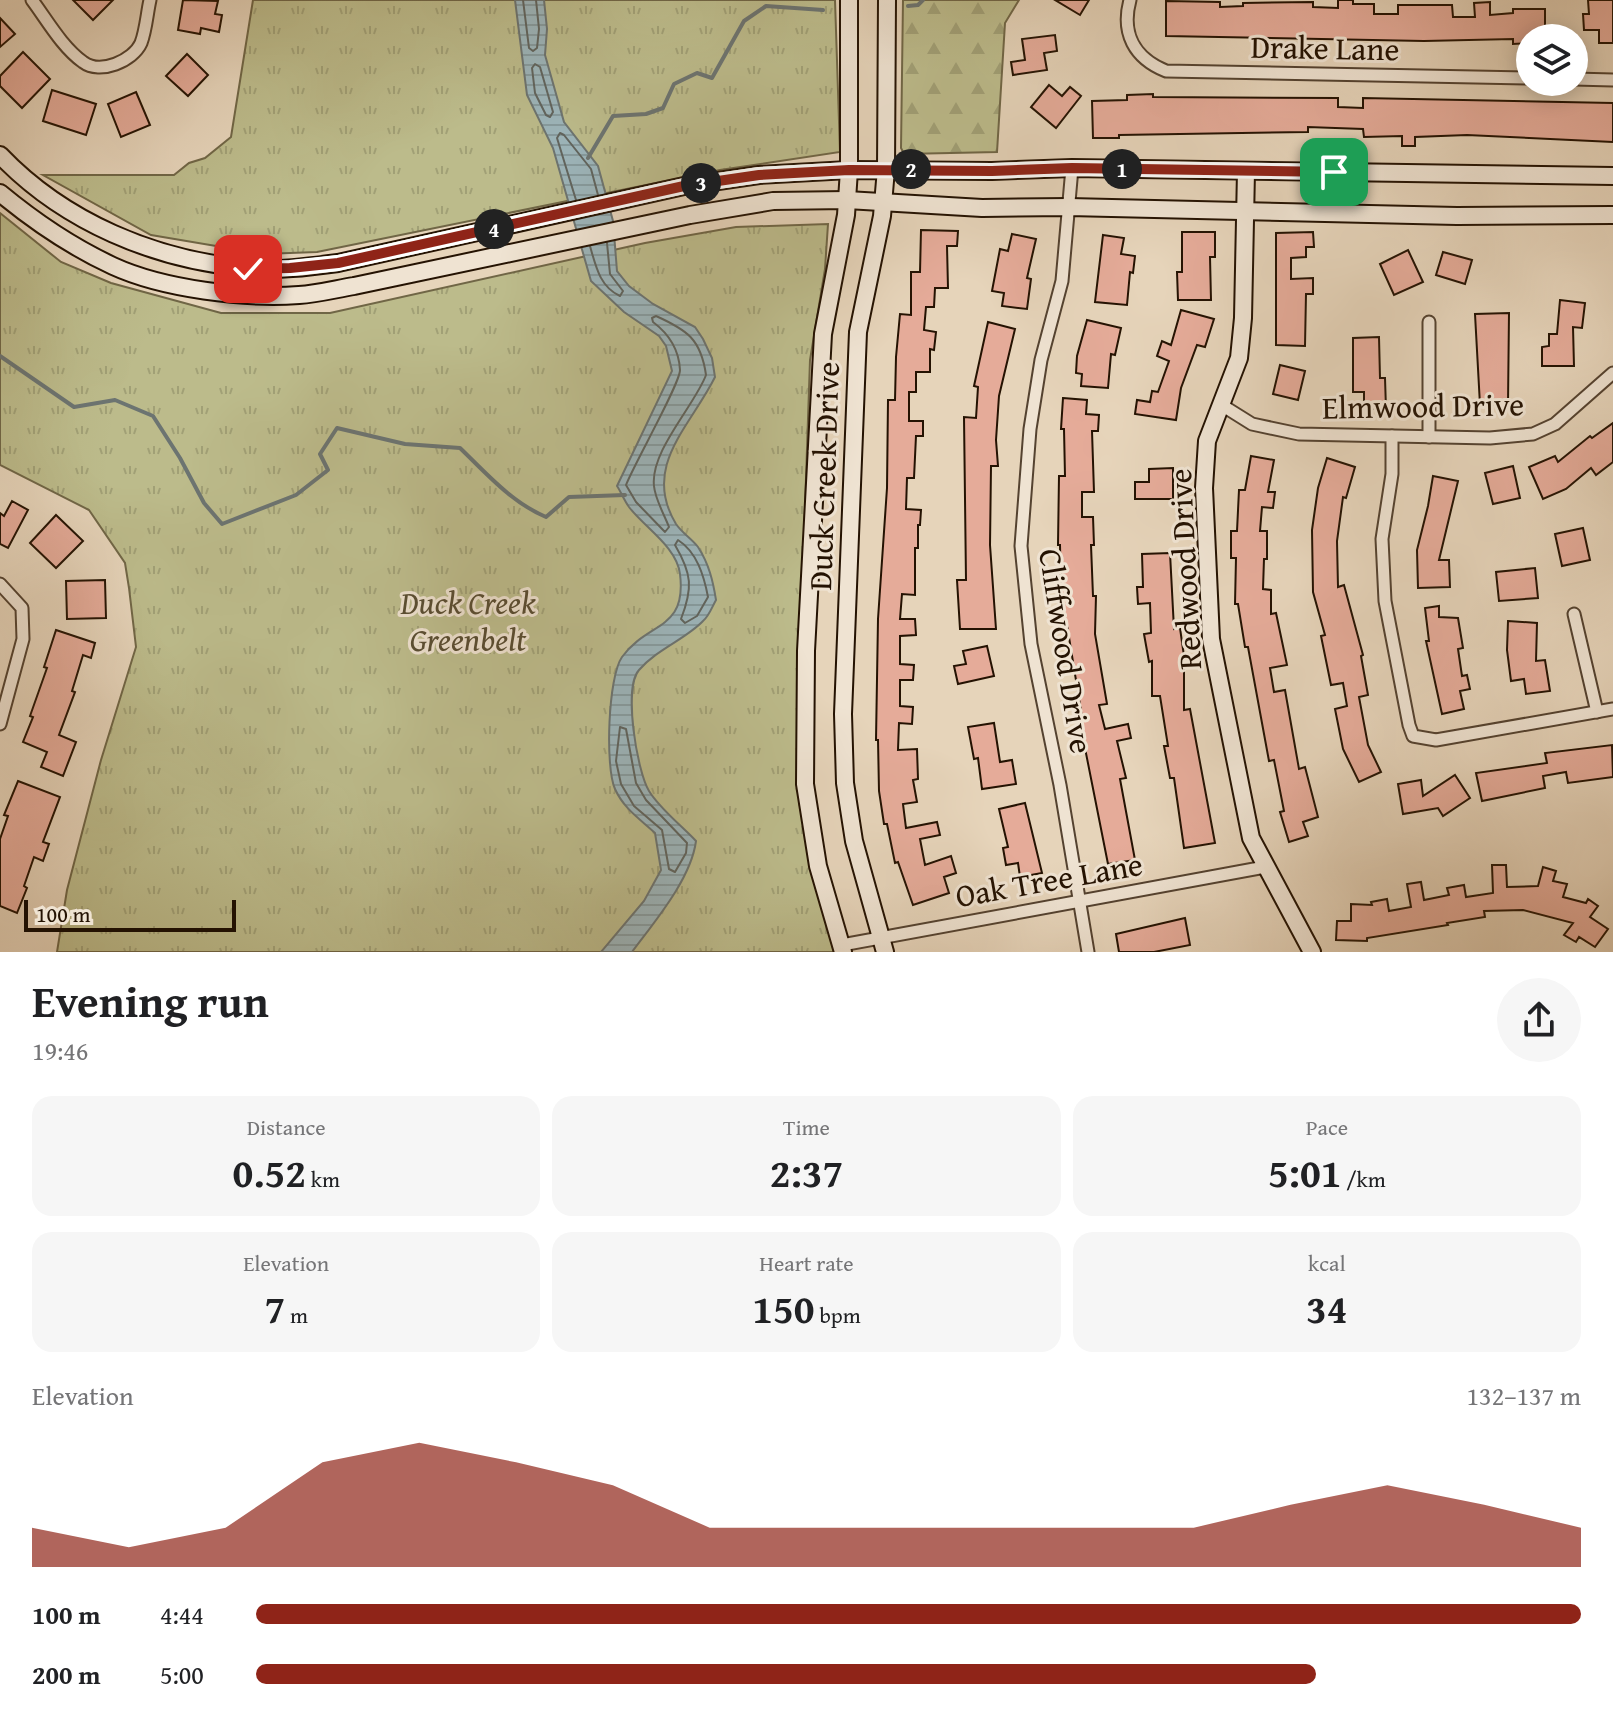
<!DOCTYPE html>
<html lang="en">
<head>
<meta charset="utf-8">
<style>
	:root { --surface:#fff; --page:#f6f6f6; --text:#202124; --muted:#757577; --accent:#8f2418 }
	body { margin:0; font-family:"Gentium Book Plus",serif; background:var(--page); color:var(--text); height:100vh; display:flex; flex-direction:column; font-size:30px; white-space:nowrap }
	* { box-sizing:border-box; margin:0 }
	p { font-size:26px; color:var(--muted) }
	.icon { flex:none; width:44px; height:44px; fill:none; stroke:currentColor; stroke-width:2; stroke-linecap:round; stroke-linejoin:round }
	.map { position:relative; height:952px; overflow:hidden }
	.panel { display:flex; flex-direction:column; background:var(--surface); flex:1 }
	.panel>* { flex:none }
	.controls { position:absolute; left:1516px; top:24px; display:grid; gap:16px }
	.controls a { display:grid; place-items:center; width:72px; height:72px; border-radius:50%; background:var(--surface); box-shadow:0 4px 20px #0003; font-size:40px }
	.scale { position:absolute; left:24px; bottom:20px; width:212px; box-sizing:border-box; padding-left:8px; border:4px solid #241202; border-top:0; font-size:22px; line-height:28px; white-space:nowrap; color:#241202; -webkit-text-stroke:6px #efe3d2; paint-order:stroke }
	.pin { position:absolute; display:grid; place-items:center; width:68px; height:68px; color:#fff; margin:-34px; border-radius:16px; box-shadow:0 4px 12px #0006 }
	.km { position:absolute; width:40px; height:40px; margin:-20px; border-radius:50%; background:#222; color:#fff; font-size:22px; line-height:40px; text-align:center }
	.round { display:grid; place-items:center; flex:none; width:84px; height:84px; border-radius:42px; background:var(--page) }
	.summary { display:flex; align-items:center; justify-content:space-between; height:136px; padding:0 32px }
	h1 { font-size:44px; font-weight:800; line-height:60px }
	.stats { display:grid; grid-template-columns:repeat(3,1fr); gap:12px; height:136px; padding:8px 32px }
	.stats div { display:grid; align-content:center; border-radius:20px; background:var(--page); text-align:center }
	.stats b { font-size:40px; font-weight:800 }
	.stats small { font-size:22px; font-weight:400 }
	.stats p { font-size:22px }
	.chart { height:224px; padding:16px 32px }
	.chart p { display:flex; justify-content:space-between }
	.chart svg { width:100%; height:144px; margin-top:8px; fill:var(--accent); opacity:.7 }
	ul { padding:0 32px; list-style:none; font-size:26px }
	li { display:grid; grid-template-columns:128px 96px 1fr; align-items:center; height:60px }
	li i { height:20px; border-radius:10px; background:var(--accent) }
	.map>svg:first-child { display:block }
	.grass { fill:url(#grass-tufts); stroke:#706646; stroke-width:2 }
	.forest { fill:url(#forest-firs); stroke:#706646; stroke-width:2 }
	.water { fill:url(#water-rules); stroke:#6c7471; stroke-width:2 }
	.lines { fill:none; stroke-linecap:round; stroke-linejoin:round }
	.shore { stroke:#60645e; stroke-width:2 }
	.stream { stroke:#6c7471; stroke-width:4 }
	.building { fill:#e5ab99; stroke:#241202; stroke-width:2 }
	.street-casing { stroke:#544230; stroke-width:15 }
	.secondary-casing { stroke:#241202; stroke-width:20 }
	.street { stroke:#efe3d2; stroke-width:11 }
	.secondary { stroke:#efe3d2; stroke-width:16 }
	.route-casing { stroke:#fff; stroke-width:16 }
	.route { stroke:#8f2418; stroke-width:10 }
	.labels { text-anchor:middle; stroke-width:6; stroke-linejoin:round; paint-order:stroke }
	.street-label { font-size:32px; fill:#241202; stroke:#efe3d2 }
	.park-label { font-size:32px; font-style:italic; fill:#594d32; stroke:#efe3d2 }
</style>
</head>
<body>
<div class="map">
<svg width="1613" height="952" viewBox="0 0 1613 952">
	<defs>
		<pattern id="grass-tufts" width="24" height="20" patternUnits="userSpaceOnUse" patternTransform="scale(2)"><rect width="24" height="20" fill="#bcbb8b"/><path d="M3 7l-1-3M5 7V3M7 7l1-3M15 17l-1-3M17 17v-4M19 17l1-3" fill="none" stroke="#a1a076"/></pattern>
		<pattern id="forest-firs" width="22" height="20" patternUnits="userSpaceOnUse" patternTransform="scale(2)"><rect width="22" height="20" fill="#bcbb8b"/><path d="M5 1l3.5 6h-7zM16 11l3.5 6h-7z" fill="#a1a076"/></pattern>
		<pattern id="water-rules" width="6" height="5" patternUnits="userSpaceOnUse" patternTransform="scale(2)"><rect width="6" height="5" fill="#9cb5bb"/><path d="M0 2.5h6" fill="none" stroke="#869b9f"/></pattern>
	</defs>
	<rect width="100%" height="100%" fill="#e6d4ba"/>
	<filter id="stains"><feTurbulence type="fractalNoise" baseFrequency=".0025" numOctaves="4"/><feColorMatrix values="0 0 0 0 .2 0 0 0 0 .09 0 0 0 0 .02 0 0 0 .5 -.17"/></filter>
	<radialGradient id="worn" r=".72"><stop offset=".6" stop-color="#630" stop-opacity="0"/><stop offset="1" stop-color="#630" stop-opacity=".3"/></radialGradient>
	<g class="grass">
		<polygon points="253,0 835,0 840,152 720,170 317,252 263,254 151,235 43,175 174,175 189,163 205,158 231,137"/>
		<polygon points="0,213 61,262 111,283 221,313 330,313 645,243 736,227 828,224 825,269 810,360 799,684 799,802 814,875 834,952 57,952 67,890 101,760 136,647 129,588 125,563 89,510 0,465"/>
	</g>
	<polygon class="forest" points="903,0 1019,0 1005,23 997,152 904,154 901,148"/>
	<path class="water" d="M515 0H544L547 29 545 55 564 122 598 166 613 221 617 271 629 286 653 304 695 327 703 339 712 358 715 377C691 426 641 466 676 524 682 533 692 539 698 547 709 564 713 581 716 600 712 607 709 616 703 621 686 639 657 649 639 670 623 688 637 771 649 791 660 809 681 825 696 841 691 879 655 921 632 952H601L644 901 661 870 655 833C640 819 624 809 615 789 605 767 608 677 622 657 648 621 687 631 680 574 677 547 644 527 629 507 624 500 621 492 617 486L672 371 666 346 659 336 624 312 591 281 553 148 527 95Z"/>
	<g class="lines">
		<g class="shore">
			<polyline points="523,0 529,48 533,51 537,48 539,29 536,0"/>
			<polygon points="535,64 540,67 553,112 550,117 546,115 535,93 532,68"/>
			<polyline points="576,200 557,138 560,133 564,135 591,169 598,195"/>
			<path d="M590 246C596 267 600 287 620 296L623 291 610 274 607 243"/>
			<path d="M656 316C687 330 701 339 706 375 695 405 650 451 654 486 655 499 664 514 669 527L665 532 636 502 626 485C634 464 680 384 680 370 679 349 669 334 653 322L652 318Z"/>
			<path d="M678 540C697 552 704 576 708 597L697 616 685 623 681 619C693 588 692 574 675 545Z"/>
			<polygon points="620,727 626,729 636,783 646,800 687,843 686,853 675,872 669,869 662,830 634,806 621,784 616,761"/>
		</g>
		<g class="stream">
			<polyline points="908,6 918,5 923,0"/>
			<polyline points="588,158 613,116 646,114 663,108 674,84 697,73 712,78 744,21 766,6 823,10"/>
			<path d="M0 356 74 407 115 400 153 416 180 458 204 503 222 524 296 495 328 470 320 454 337 428 405 444 460 448C487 474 511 502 546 517L569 497 625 495"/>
		</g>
	</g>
	<g class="building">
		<polygon points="73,0 113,0 93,20"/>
		<polygon points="183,0 218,1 215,14 222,15 219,32 201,28 200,34 178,30"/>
		<polygon points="1055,0 1089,0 1080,15"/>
		<polygon points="1338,0 1353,0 1353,4 1374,4 1374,14 1398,14 1398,5 1452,5 1453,17 1475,17 1474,3 1490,2 1490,15 1513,13 1513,9 1545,9 1545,38 1530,38 1530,43 1513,44 1513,39 1424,41 1166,36 1166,1 1220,2 1220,7 1243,6 1243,3 1313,2 1313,7 1338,8"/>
		<polygon points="1588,0 1613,0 1613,43 1599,43 1599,30 1584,30 1583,14 1589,14"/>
		<polygon points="0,18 15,34 0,47"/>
		<polygon points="1055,35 1057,51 1044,53 1047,70 1013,75 1011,62 1025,60 1022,39"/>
		<polygon points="23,52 50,79 22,108 0,86 0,76"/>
		<polygon points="187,54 208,75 188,96 166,76"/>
		<polygon points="1049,85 1062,96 1070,87 1081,96 1056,128 1031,107"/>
		<polygon points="52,90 96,104 86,135 43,121"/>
		<polygon points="136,92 150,125 121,137 108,104"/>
		<polygon points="1153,94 1153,97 1338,98 1338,107 1363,108 1363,98 1613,103 1613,142 1467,135 1415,137 1415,146 1402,146 1402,136 1364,137 1363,129 1308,127 1308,132 1119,135 1119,138 1093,138 1092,101 1127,100 1127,95"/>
		<polygon points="921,230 958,231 957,246 947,246 948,288 935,288 934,307 926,307 924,330 936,332 934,350 930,349 930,372 916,372 916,392 909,392 909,421 923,421 923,436 916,436 914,478 907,478 906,509 921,510 920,525 918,525 918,548 915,548 915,595 902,594 900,619 915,619 916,635 900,636 900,664 914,665 913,680 900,680 900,706 913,707 912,724 899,723 898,750 917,749 918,779 913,780 917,802 903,804 906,828 937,822 940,835 920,839 925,865 951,856 956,873 944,877 949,893 913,905 898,862 895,863 887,824 884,824 879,791 878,740 876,740 878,619 887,488 888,400 895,400 896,357 900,314 911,315 911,272 920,272"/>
		<polygon points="1182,232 1215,232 1215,257 1210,257 1211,300 1178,300 1177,272 1182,272"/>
		<polygon points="1313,232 1314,247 1306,247 1306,257 1291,258 1291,279 1313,278 1313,294 1306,294 1305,346 1276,345 1276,233"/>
		<polygon points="1012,234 1036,239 1027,278 1031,279 1027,309 1002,306 1004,293 992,291 1000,249 1008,251"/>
		<polygon points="1103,235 1124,238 1121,254 1135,256 1133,273 1130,272 1127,305 1095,302"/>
		<polygon points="1408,250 1423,282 1394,295 1380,264"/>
		<polygon points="1443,252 1472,260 1465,284 1436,275"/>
		<polygon points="1560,300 1585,303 1582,328 1573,327 1574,366 1542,366 1542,347 1549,346 1549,334 1557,334"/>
		<polygon points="1181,310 1214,319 1205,347 1197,345 1181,388 1176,420 1135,414 1137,400 1150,402 1152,391 1158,392 1169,361 1157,356 1162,341 1171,345"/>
		<polygon points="1509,313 1508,404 1480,405 1475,314"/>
		<polygon points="1087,320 1121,328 1115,355 1111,354 1108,388 1081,386 1082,374 1076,373 1077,356"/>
		<polygon points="988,322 1015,329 999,396 996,440 998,466 991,466 990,545 996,629 960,629 957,580 966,580 964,417 976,418 978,387 974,386"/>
		<polygon points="1379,337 1380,378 1385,378 1386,409 1364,409 1364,392 1353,392 1353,338"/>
		<polygon points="1280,365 1305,371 1298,400 1273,394"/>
		<polygon points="1063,398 1087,400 1086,414 1099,415 1098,431 1092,431 1094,492 1082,492 1082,517 1093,517 1094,545 1091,545 1093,596 1096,596 1095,634 1107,704 1099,705 1105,729 1128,724 1131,738 1117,741 1126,778 1120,779 1135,860 1108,864 1079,718 1082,717 1067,625 1062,625 1062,616 1058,616 1058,596 1061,596 1060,545 1058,545 1059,476 1065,476 1064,429 1061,429"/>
		<polygon points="1613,423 1613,462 1596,475 1591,468 1566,489 1543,499 1529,467 1555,456 1558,462 1590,436 1592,438"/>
		<polygon points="1251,456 1274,460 1268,492 1275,492 1273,508 1262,507 1260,531 1267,531 1267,559 1264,559 1263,589 1271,590 1271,614 1276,613 1287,665 1270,668 1274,692 1285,690 1299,769 1305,767 1318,817 1303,822 1308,836 1289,842 1280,812 1284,811 1274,760 1269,761 1248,647 1245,647 1238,604 1235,604 1236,558 1231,558 1231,531 1237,531 1239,490 1245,490"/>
		<polygon points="1327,458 1355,467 1346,498 1343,497 1337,541 1338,587 1344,585 1363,655 1361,656 1368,695 1359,697 1368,745 1381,772 1359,782 1343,749 1335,709 1347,706 1343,683 1331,685 1321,636 1325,635 1313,592 1312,530 1318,488"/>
		<polygon points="1513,466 1520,498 1493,504 1485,473"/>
		<polygon points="1173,468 1173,499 1135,499 1135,482 1149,482 1149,469"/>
		<polygon points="1433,476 1458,481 1439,560 1449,560 1450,587 1418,588 1417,550 1428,506"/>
		<polygon points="12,501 28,510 8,548 0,544 0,513 4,516"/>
		<polygon points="56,515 83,541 56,568 30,543"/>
		<polygon points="1583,528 1590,560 1562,566 1555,534"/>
		<polygon points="1170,553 1174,629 1180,628 1184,656 1184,710 1190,709 1215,843 1184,848 1174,778 1170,778 1164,746 1168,746 1160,696 1152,696 1152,661 1149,662 1144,634 1151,633 1150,603 1138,604 1137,587 1143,587 1142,554"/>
		<polygon points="1535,568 1538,598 1499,601 1496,572"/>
		<polygon points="105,580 106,618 67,619 66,581"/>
		<polygon points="1439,606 1439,617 1458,618 1463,648 1458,649 1462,676 1467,675 1470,689 1460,691 1464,709 1442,714 1426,641 1429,641 1425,608"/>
		<polygon points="1508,621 1537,623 1536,661 1545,660 1550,691 1526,694 1524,679 1511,681 1507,650"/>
		<polygon points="56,630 95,643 91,658 83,655 72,691 75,692 59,735 76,742 63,776 41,767 47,752 23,742 33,717 30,716 47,668 44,667"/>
		<polygon points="987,646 994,676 958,684 954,666 966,664 963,651"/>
		<polygon points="994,723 1000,762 1012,760 1016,784 982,789 978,758 974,759 968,727"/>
		<polygon points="1612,745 1613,777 1568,783 1566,772 1543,776 1545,788 1482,801 1476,773 1547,763 1545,753"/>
		<polygon points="1455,775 1470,798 1443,816 1438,808 1403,814 1398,784 1421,780 1423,796"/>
		<polygon points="18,781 60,797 43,842 49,844 43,861 34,857 24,886 27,888 17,913 0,906 0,839 8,816 4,815"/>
		<polygon points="1025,803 1042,873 1020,877 1018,863 1006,865 1003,848 1008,847 999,809"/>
		<polygon points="1492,865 1506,865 1507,887 1538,886 1543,867 1556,871 1553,881 1567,884 1563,897 1586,903 1588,899 1598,906 1590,917 1608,929 1595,947 1579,937 1576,942 1564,935 1573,923 1523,910 1484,911 1485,917 1447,923 1448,925 1367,938 1367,941 1336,940 1337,921 1351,921 1351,904 1372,905 1371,902 1387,899 1389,911 1411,907 1407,884 1421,882 1424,900 1449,895 1447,888 1464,885 1466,897 1493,893"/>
		<polygon points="1185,918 1190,945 1154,952 1119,952 1116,934"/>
	</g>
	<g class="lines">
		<g class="street-casing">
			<g id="street">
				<path d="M32 0C47 20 62 47 83 62 100 75 133 61 141 43 146 30 147 13 150 0"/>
				<path d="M1130 0C1121 33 1134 58 1166 71L1530 78"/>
				<polyline points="1574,79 1613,80"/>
				<polyline points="1072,168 1062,281 1041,360 1030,429 1021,546 1031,644 1060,785 1088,952"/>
				<polyline points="1220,404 1252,424 1299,434 1490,438 1533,434 1555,424 1613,373"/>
				<polyline points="1392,436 1392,474 1382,539 1385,601 1409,725 1413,736 1436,740 1613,709"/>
				<polyline points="1429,437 1429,322"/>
				<polyline points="0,584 22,608 23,639 0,724"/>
				<polyline points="1574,614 1597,712"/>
				<polyline points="842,945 1265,867"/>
			</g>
		</g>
		<g class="secondary-casing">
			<g id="secondary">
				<path d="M0 155C64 222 155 260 246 268 277 271 308 267 338 263L684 186 759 175 849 170 992 171 1072 168 1613 176"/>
				<polyline points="1246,171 1243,318 1239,358 1207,441 1204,488 1211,639 1251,838 1312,952"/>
				<path d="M0 193C35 222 72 247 113 266 163 289 245 299 299 295 317 294 336 289 354 286L690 215 773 201 847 200 982 208 1069 207 1457 216 1613 215"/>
				<polyline points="843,952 818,866 805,784 806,651 823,334 846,215 849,170 849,0"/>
				<polyline points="885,952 854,841 845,783 843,714 858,332 882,216 886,169 887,0"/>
			</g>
		</g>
		<use href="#street" class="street"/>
		<use href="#secondary" class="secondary"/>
	</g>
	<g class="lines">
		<g class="route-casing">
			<polyline id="route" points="248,269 290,268 338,263 684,186 759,175 849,170 992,171 1072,168 1334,172"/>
		</g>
		<use href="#route" class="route"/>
	</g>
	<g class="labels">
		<g class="street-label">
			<text transform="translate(1325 48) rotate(1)" y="11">Drake Lane</text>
			<text transform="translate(1423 406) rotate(-1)" y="11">Elmwood Drive</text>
			<text transform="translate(824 476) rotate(-88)" y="11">Duck Creek Drive</text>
			<text transform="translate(1185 569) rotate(-93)" y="11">Redwood Drive</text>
			<text transform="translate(1066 651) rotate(81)" y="11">Cliffwood Drive</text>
			<text transform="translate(1049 880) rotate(-10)" y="11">Oak Tree Lane</text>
		</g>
		<g class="park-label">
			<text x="468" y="614">Duck Creek<tspan x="468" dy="37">Greenbelt</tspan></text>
		</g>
	</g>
	<rect width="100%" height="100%" filter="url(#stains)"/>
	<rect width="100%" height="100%" fill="url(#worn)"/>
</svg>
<div class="controls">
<a><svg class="icon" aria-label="layers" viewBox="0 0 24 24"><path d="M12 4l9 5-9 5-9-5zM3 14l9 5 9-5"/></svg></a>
</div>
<div class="scale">100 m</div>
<div class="pin" style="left:1334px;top:172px;background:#1e9e55"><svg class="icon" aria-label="arrive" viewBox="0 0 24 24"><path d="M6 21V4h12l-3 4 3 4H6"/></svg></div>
<div class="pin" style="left:248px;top:269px;background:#d93025"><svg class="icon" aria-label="check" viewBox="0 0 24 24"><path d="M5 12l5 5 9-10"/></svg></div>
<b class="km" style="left:1122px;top:169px">1</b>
<b class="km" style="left:911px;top:169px">2</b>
<b class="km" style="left:701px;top:183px">3</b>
<b class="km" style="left:494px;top:229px">4</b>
</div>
<section class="panel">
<div class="summary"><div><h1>Evening run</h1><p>19:46</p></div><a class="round"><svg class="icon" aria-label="share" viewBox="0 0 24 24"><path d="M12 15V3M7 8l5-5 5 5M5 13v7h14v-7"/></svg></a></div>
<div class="stats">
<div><p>Distance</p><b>0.52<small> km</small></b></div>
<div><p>Time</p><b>2:37</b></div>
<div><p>Pace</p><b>5:01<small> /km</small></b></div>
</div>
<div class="stats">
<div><p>Elevation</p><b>7<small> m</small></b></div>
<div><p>Heart rate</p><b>150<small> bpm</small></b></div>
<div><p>kcal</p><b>34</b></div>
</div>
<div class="chart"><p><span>Elevation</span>132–137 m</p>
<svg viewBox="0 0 160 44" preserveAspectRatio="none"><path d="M0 44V32L10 38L20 32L30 12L40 6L50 12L60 19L70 32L80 32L90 32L100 32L110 32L120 32L130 25L140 19L150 25L160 32V44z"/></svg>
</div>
<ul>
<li><b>100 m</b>4:44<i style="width:100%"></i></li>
<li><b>200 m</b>5:00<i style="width:80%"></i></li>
</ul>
</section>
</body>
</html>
